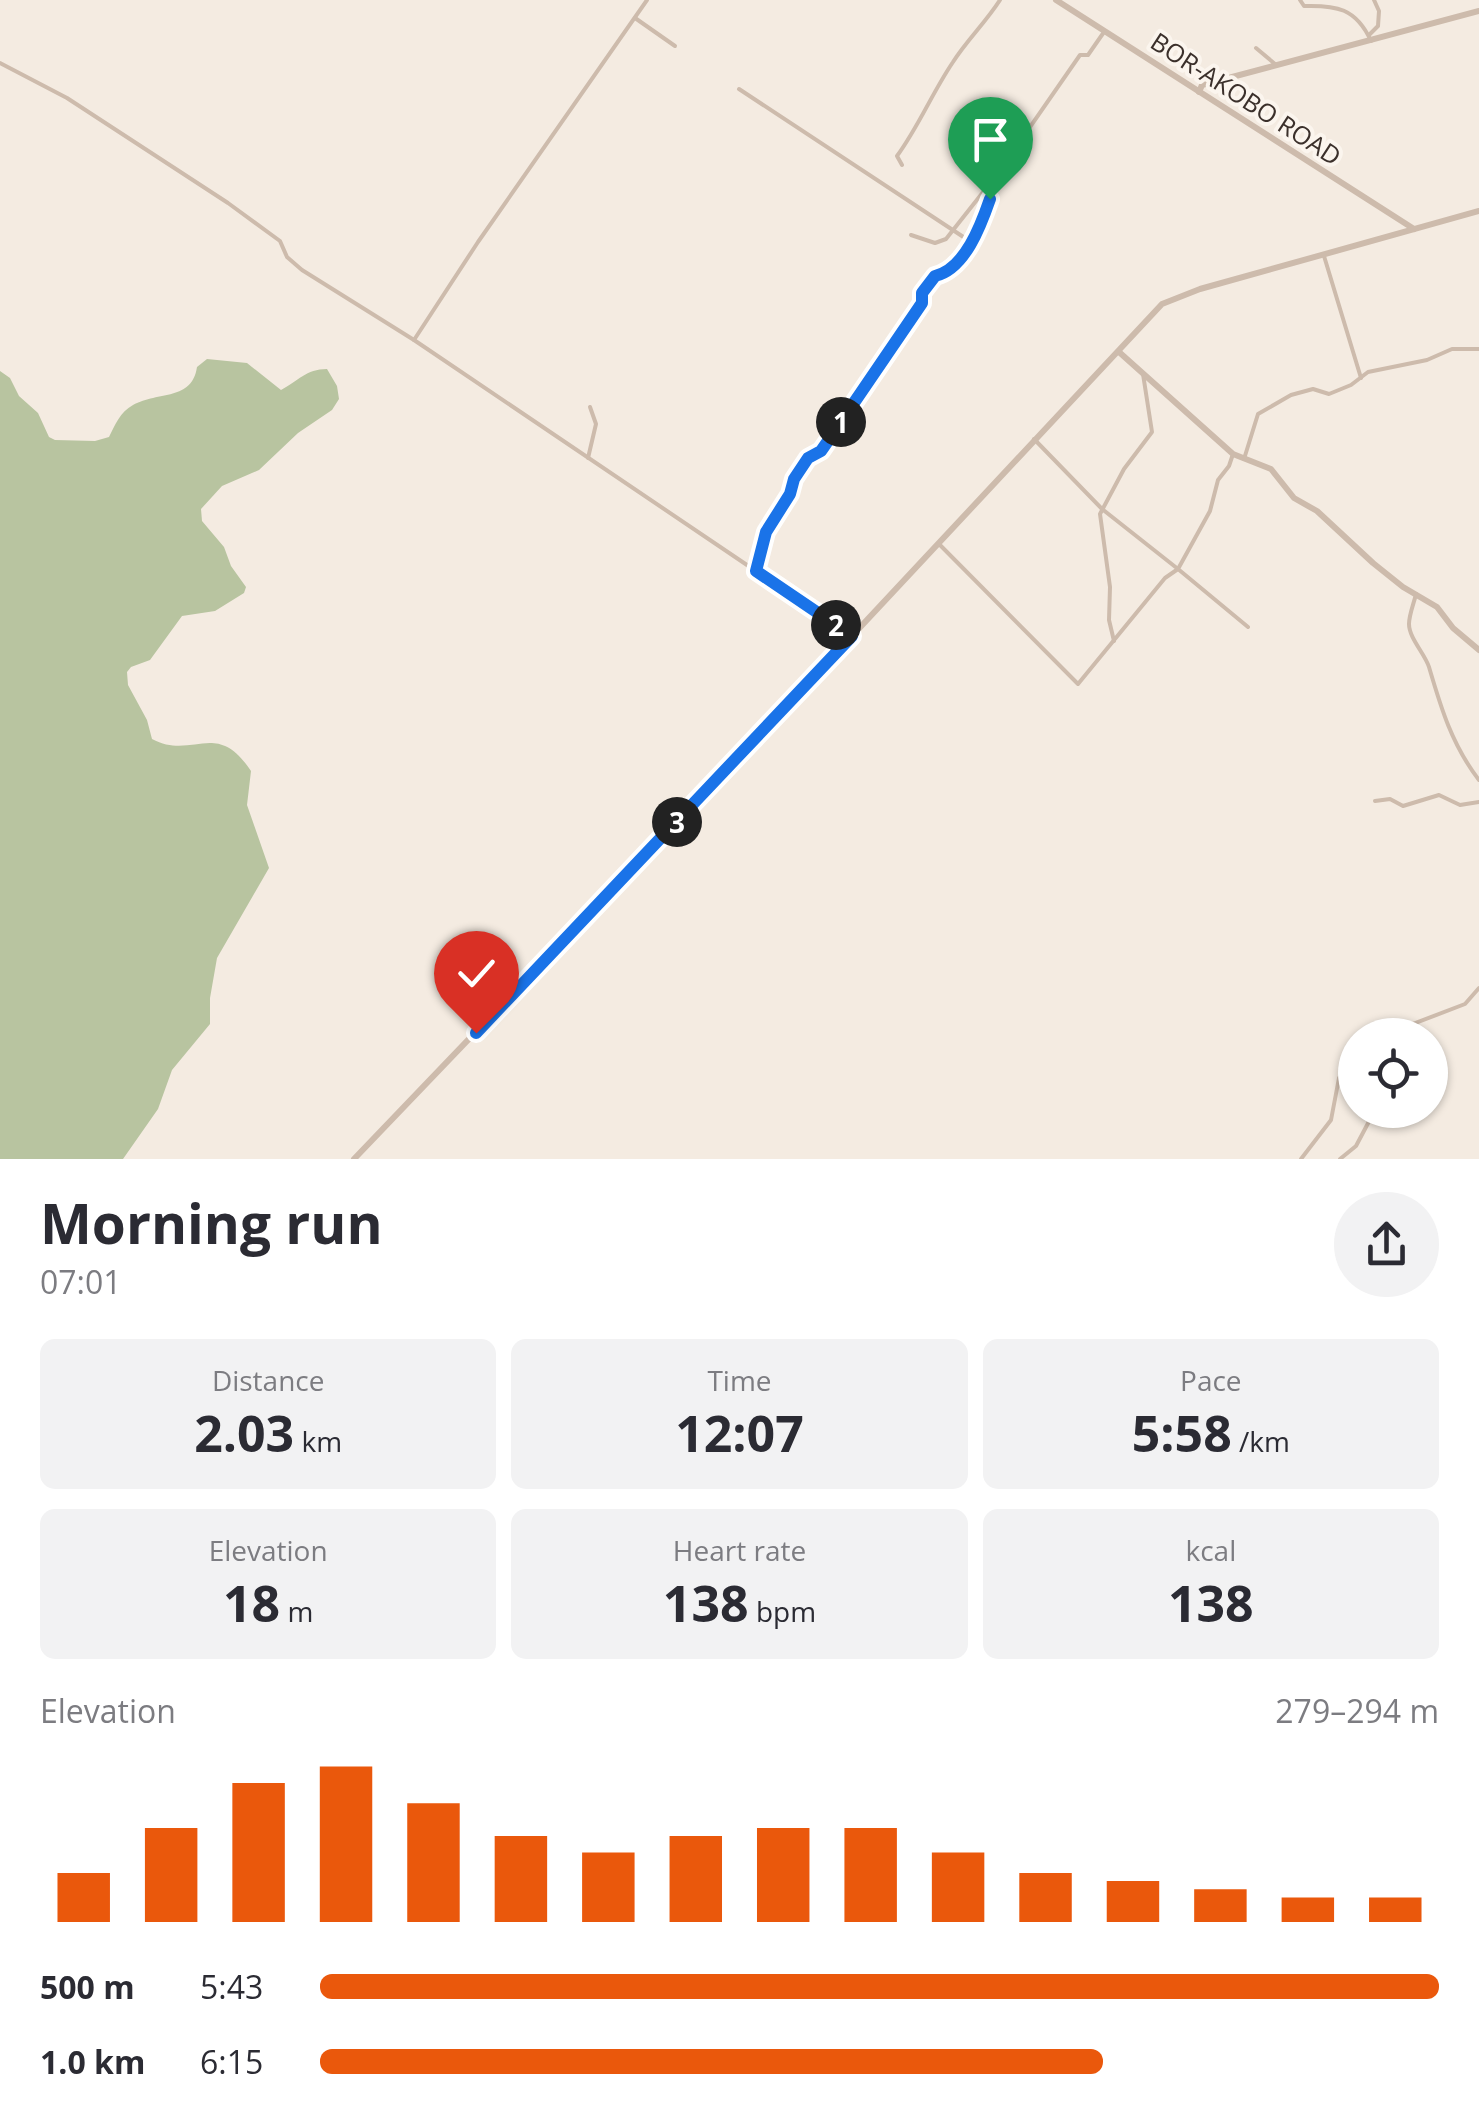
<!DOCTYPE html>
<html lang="en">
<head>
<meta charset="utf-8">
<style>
	:root { --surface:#fff; --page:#f2f2f3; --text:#2b2b33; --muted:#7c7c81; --accent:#ea580c }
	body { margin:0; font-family:"Open Sans",sans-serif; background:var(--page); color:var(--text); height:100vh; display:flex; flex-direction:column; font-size:38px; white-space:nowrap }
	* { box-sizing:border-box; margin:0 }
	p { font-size:32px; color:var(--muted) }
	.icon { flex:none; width:55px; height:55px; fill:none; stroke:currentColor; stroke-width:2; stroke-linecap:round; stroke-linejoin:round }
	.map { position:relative; height:1159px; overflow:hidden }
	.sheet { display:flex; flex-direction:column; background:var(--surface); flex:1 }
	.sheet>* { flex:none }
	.fabs { position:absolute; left:1338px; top:1018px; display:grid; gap:20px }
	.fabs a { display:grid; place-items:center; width:110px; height:110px; border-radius:50%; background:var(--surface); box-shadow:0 2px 8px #0004; font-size:50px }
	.pin { position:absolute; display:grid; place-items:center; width:85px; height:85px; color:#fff; margin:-102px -42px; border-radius:50% 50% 50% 0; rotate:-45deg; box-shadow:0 0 10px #0007 }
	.pin .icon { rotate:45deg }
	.km { position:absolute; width:50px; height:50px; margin:-25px; border-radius:50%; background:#222; color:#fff; font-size:28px; line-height:50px; text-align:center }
	.round { display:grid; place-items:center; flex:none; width:105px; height:105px; border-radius:52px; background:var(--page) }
	.overview { display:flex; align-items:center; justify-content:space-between; height:170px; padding:0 40px }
	h1 { font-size:55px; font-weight:700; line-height:75px }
	.figures { display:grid; grid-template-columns:repeat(3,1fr); gap:15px; height:170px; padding:10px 40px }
	.figures div { display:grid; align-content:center; border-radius:15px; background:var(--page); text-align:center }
	.figures b { font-size:50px; font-weight:700 }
	.figures small { font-size:28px; font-weight:400 }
	.figures p { font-size:28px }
	.chart { height:280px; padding:20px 40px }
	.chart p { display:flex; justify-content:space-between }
	.chart svg { width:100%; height:180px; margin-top:10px; stroke:var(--accent); stroke-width:6 }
	ul { padding:0 40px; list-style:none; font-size:32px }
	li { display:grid; grid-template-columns:160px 120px 1fr; align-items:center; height:75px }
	li i { height:25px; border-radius:12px; background:var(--accent) }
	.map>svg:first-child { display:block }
	.green { fill:#b8c4a0 }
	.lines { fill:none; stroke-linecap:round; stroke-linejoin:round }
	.minor { stroke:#cdbbac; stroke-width:4 }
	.tertiary { stroke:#cdbbac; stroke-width:6 }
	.route-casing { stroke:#fff; stroke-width:20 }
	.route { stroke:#1a73e8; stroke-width:12 }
	.labels { text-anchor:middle; stroke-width:8; stroke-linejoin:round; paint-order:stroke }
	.street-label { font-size:25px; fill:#3b302b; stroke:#fbf5ee }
</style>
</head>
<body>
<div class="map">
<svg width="1479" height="1159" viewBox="0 0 1479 1159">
	<rect width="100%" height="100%" fill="#f4ebe1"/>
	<path class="green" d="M207 359 247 363 281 390C298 381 306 369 327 369L337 386 339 399 332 410 298 433 259 470 222 486 201 509 202 521 224 547 231 566 246 587 244 593 215 611 182 616 150 660 131 667 127 672 128 685 147 720 152 739C193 761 216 718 251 771L247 805 269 868 217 958 210 998V1024L172 1070 158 1109 123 1159H0V371L10 378 19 396 38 413 49 437 55 440 95 441 109 437C115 425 120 412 133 405 159 391 192 401 197 367Z"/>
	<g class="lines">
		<g class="minor">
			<path d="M1300 0 1304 6C1336 5 1356 8 1371 41"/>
			<polyline points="635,18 675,46"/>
			<polyline points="1369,35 1378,26 1379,11 1374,0"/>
			<polyline points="1256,48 1275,64"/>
			<polyline points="0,63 67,98 228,203 280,241 287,257 302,270 414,340 852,636"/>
			<polyline points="739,89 971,242"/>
			<path d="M902 165 897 156C919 126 932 93 953 62 967 40 986 22 1000 0"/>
			<polyline points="1001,169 1080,55 1088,55 1104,32"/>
			<polyline points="911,235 935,243 946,239 995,177"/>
			<polyline points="1324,256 1361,378"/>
			<polyline points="414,340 478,242 647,0"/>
			<polyline points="1233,454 1229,466 1218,480 1210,511 1178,569 1248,627"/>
			<polyline points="588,458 596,424 590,407"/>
			<polyline points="1244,459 1258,414 1291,395 1313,389 1329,394 1351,385 1368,372 1427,360 1452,349 1479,349"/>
			<polyline points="939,544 1078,684 1165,578 1178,569 1102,509 1034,439"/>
			<path d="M756 571 766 531 790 494 794 479 808 458 821 451 830 438 922 303V293L935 276C972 268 976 219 995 193L993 186 1000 169"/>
			<path d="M1416 594C1414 603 1409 615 1409 624 1409 638 1425 654 1429 667 1441 708 1452 745 1479 780"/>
			<polyline points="1114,641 1109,620 1110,587 1100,514 1124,469 1152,432 1143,374"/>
			<polyline points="1375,801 1390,799 1403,806 1439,795 1460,805 1479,802"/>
			<polyline points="1384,1035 1465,1004 1479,988"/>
			<polyline points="1301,1159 1331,1120 1339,1078 1355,1057"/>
			<polyline points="1340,1159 1356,1146 1375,1110"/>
		</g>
		<g class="tertiary">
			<polyline points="1056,0 1414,229"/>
			<polyline points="1199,92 1202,85 1479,11"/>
			<polyline points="1119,352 1233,454 1271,469 1294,498 1317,511 1373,563 1403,587 1437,607 1453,628 1479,650"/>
			<polyline points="354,1159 738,758 1162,304 1200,289 1479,211"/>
		</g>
	</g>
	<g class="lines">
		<g class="route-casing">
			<path id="route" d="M476 1033 852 636 756 571 766 532 790 494 794 479 808 458 821 451 830 438 922 303V293L935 276C965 269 981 225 990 199"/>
		</g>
		<use href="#route" class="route"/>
	</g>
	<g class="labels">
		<g class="street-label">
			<text transform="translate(1246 99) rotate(33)" y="9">BOR-AKOBO ROAD</text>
		</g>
	</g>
</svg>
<div class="fabs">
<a><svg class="icon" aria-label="locate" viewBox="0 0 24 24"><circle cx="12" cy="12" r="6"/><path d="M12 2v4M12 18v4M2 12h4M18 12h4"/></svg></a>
</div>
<div class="pin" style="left:990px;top:199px;background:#1e9e55"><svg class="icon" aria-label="arrive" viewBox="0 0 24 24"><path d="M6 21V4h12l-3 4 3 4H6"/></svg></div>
<div class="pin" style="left:476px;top:1033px;background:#d93025"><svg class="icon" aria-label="check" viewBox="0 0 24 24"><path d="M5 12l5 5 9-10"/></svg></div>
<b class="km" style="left:841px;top:422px">1</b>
<b class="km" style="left:836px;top:625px">2</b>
<b class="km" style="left:677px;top:822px">3</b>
</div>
<section class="sheet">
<div class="overview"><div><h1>Morning run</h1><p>07:01</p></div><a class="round"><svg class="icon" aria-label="share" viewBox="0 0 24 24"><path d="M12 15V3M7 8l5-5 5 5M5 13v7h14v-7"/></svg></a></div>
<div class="figures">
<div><p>Distance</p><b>2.03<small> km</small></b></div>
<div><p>Time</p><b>12:07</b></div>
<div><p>Pace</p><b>5:58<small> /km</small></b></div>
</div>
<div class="figures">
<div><p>Elevation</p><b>18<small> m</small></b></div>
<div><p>Heart rate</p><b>138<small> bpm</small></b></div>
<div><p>kcal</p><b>138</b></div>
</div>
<div class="chart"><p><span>Elevation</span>279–294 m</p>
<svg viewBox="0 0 160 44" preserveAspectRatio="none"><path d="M5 44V32M15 44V21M25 44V10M35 44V6M45 44V15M55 44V23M65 44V27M75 44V23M85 44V21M95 44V21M105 44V27M115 44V32M125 44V34M135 44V36M145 44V38M155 44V38"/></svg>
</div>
<ul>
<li><b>500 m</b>5:43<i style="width:100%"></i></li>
<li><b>1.0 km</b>6:15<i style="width:70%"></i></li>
</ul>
</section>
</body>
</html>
